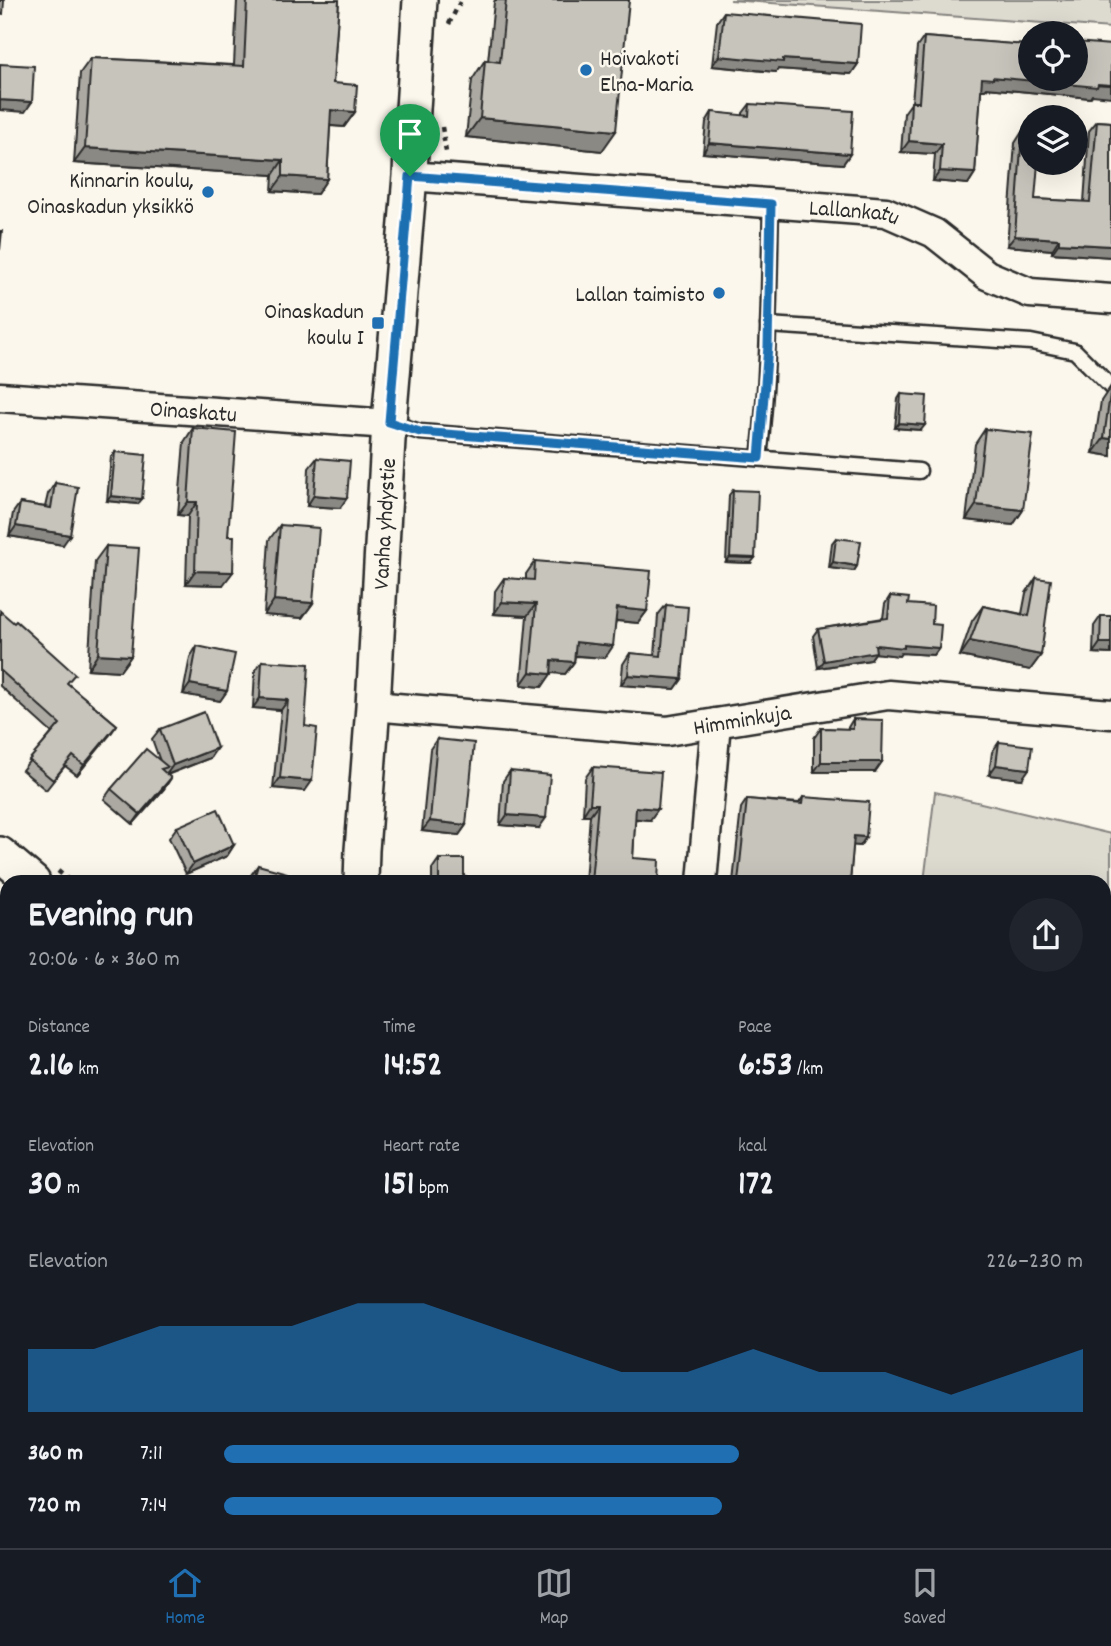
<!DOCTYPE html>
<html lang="en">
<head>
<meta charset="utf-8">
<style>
	:root { --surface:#171b24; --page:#20242c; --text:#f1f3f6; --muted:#9ea1a6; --line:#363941; --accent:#1f6fb2 }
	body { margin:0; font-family:Dekko,sans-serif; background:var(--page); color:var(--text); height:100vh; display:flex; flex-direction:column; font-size:26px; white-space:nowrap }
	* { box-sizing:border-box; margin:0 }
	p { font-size:23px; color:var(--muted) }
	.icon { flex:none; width:38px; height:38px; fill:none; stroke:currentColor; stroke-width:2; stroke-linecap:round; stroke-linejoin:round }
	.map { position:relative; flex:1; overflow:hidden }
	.drawer { position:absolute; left:0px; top:875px; width:1111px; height:674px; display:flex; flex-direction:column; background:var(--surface); border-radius:21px 21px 0 0; box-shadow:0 7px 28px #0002 }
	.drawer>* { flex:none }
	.fabs { position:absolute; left:1018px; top:21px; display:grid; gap:14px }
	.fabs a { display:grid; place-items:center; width:70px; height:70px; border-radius:50%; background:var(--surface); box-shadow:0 7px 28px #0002; font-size:35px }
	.pin { position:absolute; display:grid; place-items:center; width:60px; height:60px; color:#fff; margin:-72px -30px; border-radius:50% 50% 50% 0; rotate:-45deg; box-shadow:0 0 7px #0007 }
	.pin .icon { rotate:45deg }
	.round { display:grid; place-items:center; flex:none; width:74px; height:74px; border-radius:37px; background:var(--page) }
	.summary { display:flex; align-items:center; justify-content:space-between; height:119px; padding:0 28px }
	h1 { font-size:38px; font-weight:700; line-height:52px }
	.metrics { display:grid; grid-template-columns:repeat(3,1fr); gap:10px; height:119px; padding:7px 28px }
	.metrics div { display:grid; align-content:center }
	.metrics b { font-size:35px; font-weight:700 }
	.metrics small { font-size:19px; font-weight:400 }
	.metrics p { font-size:19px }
	.chart { height:196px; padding:14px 28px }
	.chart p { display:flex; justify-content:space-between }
	.chart svg { width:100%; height:126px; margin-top:7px; fill:var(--accent); opacity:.7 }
	ul { padding:0 28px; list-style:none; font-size:23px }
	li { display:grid; grid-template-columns:112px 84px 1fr; align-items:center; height:52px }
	li i { height:18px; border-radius:9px; background:var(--accent) }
	.dock { display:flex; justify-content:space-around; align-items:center; height:98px; border-top:2px solid var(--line); background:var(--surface); font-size:19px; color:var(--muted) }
	.dock a { display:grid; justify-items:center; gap:4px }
	.dock .on { color:var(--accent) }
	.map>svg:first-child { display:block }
	.green { fill:#dddad0; stroke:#84827e; stroke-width:2 }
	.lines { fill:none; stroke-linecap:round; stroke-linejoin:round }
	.service-casing { stroke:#2b2b2b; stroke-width:19 }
	.minor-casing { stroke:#2b2b2b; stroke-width:33 }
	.tertiary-casing { stroke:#2b2b2b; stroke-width:38 }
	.path { stroke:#2b2b2b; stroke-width:4.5; stroke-dasharray:5 5; stroke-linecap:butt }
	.service { stroke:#fbf7ec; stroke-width:14 }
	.minor { stroke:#fbf7ec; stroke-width:28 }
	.tertiary { stroke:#fbf7ec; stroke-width:33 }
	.wall { fill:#aba9a2; stroke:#2b2b2b; stroke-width:2 }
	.shaded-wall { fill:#8b8984; stroke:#2b2b2b; stroke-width:2 }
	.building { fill:#c7c4bc; stroke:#2b2b2b; stroke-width:2 }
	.route-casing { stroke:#fff; stroke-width:14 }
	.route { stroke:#1f6fb2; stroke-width:9 }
	.poi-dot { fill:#1f6fb2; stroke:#fbf7ec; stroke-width:2.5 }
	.labels { text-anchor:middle; stroke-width:5; stroke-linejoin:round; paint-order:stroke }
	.poi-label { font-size:23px; fill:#2b2b2b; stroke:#fbf7ec; text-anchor:end }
	.street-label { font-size:23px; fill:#2b2b2b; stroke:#fbf7ec }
</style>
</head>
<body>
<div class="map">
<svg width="1111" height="1548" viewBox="0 0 1111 1548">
	<rect width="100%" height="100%" fill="#fbf7ec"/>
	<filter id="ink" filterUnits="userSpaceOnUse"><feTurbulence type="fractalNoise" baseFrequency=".0143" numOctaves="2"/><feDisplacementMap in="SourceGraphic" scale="14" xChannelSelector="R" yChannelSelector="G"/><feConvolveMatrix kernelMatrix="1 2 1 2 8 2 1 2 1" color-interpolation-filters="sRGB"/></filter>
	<g filter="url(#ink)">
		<g class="green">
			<polygon points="730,0 1111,0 1111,28"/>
			<polygon points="935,792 1111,834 1111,1212 1104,1210 1104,882 924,882"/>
			<polygon points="835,1542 973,1542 973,1548 839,1548"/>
		</g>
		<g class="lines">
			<g class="service-casing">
				<g id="service">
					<polyline points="768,325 1031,342 1075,351 1111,387"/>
					<polyline points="389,422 420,432 919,471"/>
					<path d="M759 458C769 374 769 289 771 204"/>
				</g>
			</g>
			<g class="minor-casing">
				<g id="minor">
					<path id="s1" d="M410 176 886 212 934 233 987 275 1030 293 1111 299"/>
					<path id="s2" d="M0 397 375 423 389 422"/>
					<path id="s3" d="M373 706 667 731 888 695 1111 714"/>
					<polyline points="702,882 716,723"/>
					<polyline points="0,1170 7,1175"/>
					<polyline points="1104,1420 1111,1422"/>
					<polyline points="243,1542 254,1548"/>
					<polyline points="115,1548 118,1542"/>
				</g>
			</g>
			<g class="tertiary-casing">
				<g id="tertiary">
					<polyline points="0,854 33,882"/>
					<path id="s4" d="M361 882 362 850 373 706 389 422 410 176 412 125 420 0"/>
					<polyline points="809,1542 814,1548"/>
				</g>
			</g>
			<g class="path">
				<polyline points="449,24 461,0"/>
				<polyline points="442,127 446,152 450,154"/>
				<polyline points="58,871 71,882"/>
				<polyline points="1104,1046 1111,1046"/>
				<polyline points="1104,1353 1104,1356"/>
				<polyline points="886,1542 892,1548"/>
				<polyline points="716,1548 717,1542"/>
			</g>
			<use href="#service" class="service"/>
			<use href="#minor" class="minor"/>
			<use href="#tertiary" class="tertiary"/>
		</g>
		<g class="wall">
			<polygon points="237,0 339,0 333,83 355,112 344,127 330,126 327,179 317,194 272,191 273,175 74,163 80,73 91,58 234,65"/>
			<polygon points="495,0 629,0 602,151 466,137 472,80 485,60 488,61 494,2"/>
			<polygon points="724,12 858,64 851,74 778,69 776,72 712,66 717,22"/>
			<polygon points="924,37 1023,45 1028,37 1092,95 1090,98 987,88 985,90 981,90 975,173 968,184 933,181 935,154 901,152 904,113 912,102 917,47"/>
			<polygon points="750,104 850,154 843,164 703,153 706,122 712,112 743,116 743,113"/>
			<polygon points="1097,121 1111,122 1111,257 1052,253 1052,250 1007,246 1015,143 1022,132 1035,199 1084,202 1089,131"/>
			<polygon points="1111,386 1111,456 1093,453 1101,401"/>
			<polygon points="901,394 921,430 895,428 898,399"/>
			<polygon points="193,428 228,536 223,585 186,584 188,516 178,515 184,442"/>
			<polygon points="985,429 1023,510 1013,525 966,520 975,444"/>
			<polygon points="115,452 138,504 107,501 111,457"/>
			<polygon points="317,458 340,508 307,506 309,468"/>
			<polygon points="55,483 63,545 9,536 13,513 20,503 45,507 48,494"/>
			<polygon points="733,490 751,563 726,562 729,495"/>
			<polygon points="280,525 313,603 302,618 264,615 269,540"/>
			<polygon points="836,538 857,566 854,571 829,568 832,543"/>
			<polygon points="106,546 131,656 120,671 88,669 95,561"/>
			<polygon points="535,561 647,611 638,623 616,621 605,658 575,656 574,662 565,674 551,673 542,687 521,685 527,616 494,614 495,591 504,578 526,580 526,574"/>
			<polygon points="1036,578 1041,655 1030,670 960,656 972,621 983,606 1022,614 1026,593"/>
			<polygon points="890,596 908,604 932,624 939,648 934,655 901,653 899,656 875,653 870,660 818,668 813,636 818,629 883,618 885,604"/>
			<polygon points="666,605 682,679 675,689 621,685 623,664 630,653 655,656 658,615"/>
			<polygon points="0,611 68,684 117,725 77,775 65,766 46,790 22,770 52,733 0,686"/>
			<polygon points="1101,616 1111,616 1111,654 1093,653 1094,626"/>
			<polygon points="197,646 227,691 220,701 183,694 190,657"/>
			<polygon points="262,661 305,726 305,791 273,788 281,710 253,708 255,671"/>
			<polygon points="853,719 875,772 814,772 814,738 821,728 847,729"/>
			<polygon points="160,729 210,758 167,775 171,778 164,789 133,824 104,799 111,789 160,761 152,739"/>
			<polygon points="437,739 466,825 459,835 422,831 430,749"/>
			<polygon points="999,742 1022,779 989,775 992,752"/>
			<polygon points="593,767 650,820 635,819 633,858 658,882 585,882 590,815 583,815 585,778"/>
			<polygon points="510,771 539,828 500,825 503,781"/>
			<polygon points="803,797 866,837 860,846 853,845 850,882 733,882 741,808 747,799 799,803"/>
			<polygon points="177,827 234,845 227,856 186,874 169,838"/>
			<polygon points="439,859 464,877 538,882 432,882 432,869"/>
			<polygon points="258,865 284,882 249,882 251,875"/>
			<polygon points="0,975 7,981 7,1033 0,1041"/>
			<polygon points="614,1542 680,1542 677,1548 611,1548"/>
			<polygon points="984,1542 1088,1542 1085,1548 984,1548"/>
		</g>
		<g class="shaded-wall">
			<polygon points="719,56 783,59 858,64 851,74 778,69 776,72 712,66"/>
			<polygon points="993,77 1111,85 1111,97 1092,95 1090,98 987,88 985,90 974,89 982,78"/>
			<polygon points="0,100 32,102 25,112 0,110"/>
			<polygon points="331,110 355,112 344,127 321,125"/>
			<polygon points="480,118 616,131 602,151 466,137"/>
			<polygon points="909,141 942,144 935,154 901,152"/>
			<polygon points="709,143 850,154 843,164 703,153"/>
			<polygon points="85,148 283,160 273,175 74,163"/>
			<polygon points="940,171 975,173 968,184 933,181"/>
			<polygon points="283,176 327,179 317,194 272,191"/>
			<polygon points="1015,236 1059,239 1052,250 1007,246"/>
			<polygon points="1059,243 1111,246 1111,257 1052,253"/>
			<polygon points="899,423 925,425 921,430 895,428"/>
			<polygon points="1104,438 1111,439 1111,456 1093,453"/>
			<polygon points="314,495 347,498 340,508 307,506"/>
			<polygon points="111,496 142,499 138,504 107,501"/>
			<polygon points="188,502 197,502 188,516 178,515"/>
			<polygon points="976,505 1023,510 1013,525 966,520"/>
			<polygon points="16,526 70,535 63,545 9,536"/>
			<polygon points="730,557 755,558 751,563 726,562"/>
			<polygon points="833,562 857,566 854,571 829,568"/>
			<polygon points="195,571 233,572 223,585 186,584"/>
			<polygon points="274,600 313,603 302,618 264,615"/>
			<polygon points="502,602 536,604 527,616 494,614"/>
			<polygon points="617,608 647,611 638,623 608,620"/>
			<polygon points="970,641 1041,655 1030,670 960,656"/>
			<polygon points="576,642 613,646 605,658 567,655"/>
			<polygon points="1100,643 1111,643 1111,654 1093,653"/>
			<polygon points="875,645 904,645 939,648 934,655 901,653 899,656 875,653 870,660 818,668 824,661"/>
			<polygon points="98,654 131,656 120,671 88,669"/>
			<polygon points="552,660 574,662 565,674 543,672"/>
			<polygon points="530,672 551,674 542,687 521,685"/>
			<polygon points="628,675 682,679 675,689 621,685"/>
			<polygon points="190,684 227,691 220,701 183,694"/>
			<polygon points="260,698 288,700 281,710 253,708"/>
			<polygon points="117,725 110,735 77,775 84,765"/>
			<polygon points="217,748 210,758 166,775 173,765"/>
			<polygon points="821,762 882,762 875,772 814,772"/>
			<polygon points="996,765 1029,769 1022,779 989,775"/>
			<polygon points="171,778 164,789 133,824 140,814"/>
			<polygon points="280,778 312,781 305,791 273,788"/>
			<polygon points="590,804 598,804 590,815 583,815"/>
			<polygon points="636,807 658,809 650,820 628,818"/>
			<polygon points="507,815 546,818 539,828 500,825"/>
			<polygon points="430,821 466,825 459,835 422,831"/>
			<polygon points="854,836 866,837 860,846 847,845"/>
			<polygon points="234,845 227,856 186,874 193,864"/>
			<polygon points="1104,1525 1111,1526 1111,1535 1104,1535"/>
			<polygon points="1043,1542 1059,1542 1087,1545 1085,1548 987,1548 990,1544"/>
		</g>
		<g class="building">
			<polygon points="0,0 4,0 3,14 0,14"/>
			<polygon points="247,0 339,0 333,83 357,85 355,112 331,110 327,179 283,176 283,160 85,148 91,58 244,66"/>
			<polygon points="506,0 629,0 616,131 480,118 485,60 500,62"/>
			<polygon points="724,12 861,24 858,64 783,59 783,62 719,56"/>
			<polygon points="924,37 1027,45 1028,37 1031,38 1031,79 1076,79 1076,42 1111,45 1111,85 1098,84 1097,87 993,77 993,79 982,78 975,173 940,171 942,144 909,141 911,102 919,102"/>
			<polygon points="0,64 34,66 32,102 0,100"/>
			<polygon points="750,104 853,111 850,154 709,143 712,112 749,116"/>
			<polygon points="1097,121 1111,122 1111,246 1059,243 1059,239 1015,236 1022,132 1031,133 1031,163 1038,163 1035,199 1090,202"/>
			<polygon points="0,231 2,231 0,250"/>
			<polygon points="1111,387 1111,439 1104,438"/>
			<polygon points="901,394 927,396 925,425 899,423"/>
			<polygon points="193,428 236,432 228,536 234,536 233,572 195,571 197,502 188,502"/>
			<polygon points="985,429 1033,434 1023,510 976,505"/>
			<polygon points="115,452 146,455 142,499 111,496"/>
			<polygon points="317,458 350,461 347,498 314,495"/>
			<polygon points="55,483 78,487 70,535 16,526 20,503 51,508"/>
			<polygon points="733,490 758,491 755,558 730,557"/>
			<polygon points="280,525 319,528 313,603 274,600"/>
			<polygon points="836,538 861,541 857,566 833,562"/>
			<polygon points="106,546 139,548 131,656 98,654"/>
			<polygon points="535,561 651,571 647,611 617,608 613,646 576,642 574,662 552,660 551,674 530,672 536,604 502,602 504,578 534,580"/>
			<polygon points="1036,578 1051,580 1041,655 970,641 983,606 1029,616"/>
			<polygon points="890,596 909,598 908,604 933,606 932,624 941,625 939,648 904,645 904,648 875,645 876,652 824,661 818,629 888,618"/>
			<polygon points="666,605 688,607 682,679 628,675 630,653 661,656"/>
			<polygon points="0,611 14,623 16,621 75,674 67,683 117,725 84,765 73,756 53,780 29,760 60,724 0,670"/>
			<polygon points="1101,616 1111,616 1111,643 1100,643"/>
			<polygon points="197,646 235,654 227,691 190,684"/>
			<polygon points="262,661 309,664 305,726 317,728 312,781 280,778 288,700 260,698"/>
			<polygon points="204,712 217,748 173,765 160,729"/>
			<polygon points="853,719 883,720 882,762 821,762 821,728 853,729"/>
			<polygon points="437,739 474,743 466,825 430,821"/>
			<polygon points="999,742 1032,746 1029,769 996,765"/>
			<polygon points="146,749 168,767 161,769 171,778 140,814 111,789"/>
			<polygon points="593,767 661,772 658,809 636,807 633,858 659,860 658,882 591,882 598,804 590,804"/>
			<polygon points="510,771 550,775 546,818 507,815"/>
			<polygon points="803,797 869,802 866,837 854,836 850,882 738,882 747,799 802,804"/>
			<polygon points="218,809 234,845 193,864 177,827"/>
			<polygon points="439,859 464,859 464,877 538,880 538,882 439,882"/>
			<polygon points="258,865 287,873 284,882 253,882"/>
			<polygon points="0,975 7,981 7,1025 0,1019"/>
			<polygon points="0,1342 7,1347 7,1428 0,1438"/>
			<polygon points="0,1463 7,1468 7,1484 0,1494"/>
			<polygon points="1104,1507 1111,1507 1111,1526 1104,1525"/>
			<polygon points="476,1542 540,1542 537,1548 473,1548"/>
			<polygon points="617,1542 680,1542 677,1548 614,1548"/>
			<polygon points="990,1542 1044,1542 1044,1546 990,1544"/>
			<polygon points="1059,1542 1088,1542 1087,1545"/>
		</g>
	</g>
	<g class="lines" filter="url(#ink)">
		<g class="route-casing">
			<polygon id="route" points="410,176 771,204 768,346 759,458 420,432 389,422"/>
		</g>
		<use href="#route" class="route"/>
	</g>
	<g class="poi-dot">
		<circle cx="586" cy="70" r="7"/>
		<circle cx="208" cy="192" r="7"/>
		<circle cx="719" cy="293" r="7"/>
		<rect x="371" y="316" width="14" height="14" rx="3.5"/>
	</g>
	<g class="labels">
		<g class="poi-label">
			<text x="600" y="65" text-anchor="start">Hoivakoti<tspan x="600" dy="26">Elna-Maria</tspan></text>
			<text x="194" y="187">Kinnarin koulu,<tspan x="194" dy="26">Oinaskadun yksikkö</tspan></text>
			<text x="705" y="301">Lallan taimisto</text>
			<text x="364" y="318">Oinaskadun<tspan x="364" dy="26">koulu I</tspan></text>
		</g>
		<g class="street-label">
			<text dy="8" stroke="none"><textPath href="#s1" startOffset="446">Lallankatu</textPath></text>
			<text dy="8" stroke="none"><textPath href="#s2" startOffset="194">Oinaskatu</textPath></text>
			<text dy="8" stroke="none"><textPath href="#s4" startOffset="359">Vanha yhdystie</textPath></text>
			<text dy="8" stroke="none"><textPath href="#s3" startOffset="371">Himminkuja</textPath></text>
		</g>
	</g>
</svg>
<div class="fabs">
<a><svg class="icon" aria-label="locate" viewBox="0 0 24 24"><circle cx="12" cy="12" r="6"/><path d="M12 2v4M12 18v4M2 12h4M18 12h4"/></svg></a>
<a><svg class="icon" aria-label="layers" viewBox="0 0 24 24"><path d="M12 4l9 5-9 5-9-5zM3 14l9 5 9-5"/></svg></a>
</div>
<div class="pin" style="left:410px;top:176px;background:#1e9e55"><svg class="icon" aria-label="arrive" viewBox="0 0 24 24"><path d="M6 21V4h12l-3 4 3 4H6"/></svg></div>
<section class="drawer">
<div class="summary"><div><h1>Evening run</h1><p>20:06 · 6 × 360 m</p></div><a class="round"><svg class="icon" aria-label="share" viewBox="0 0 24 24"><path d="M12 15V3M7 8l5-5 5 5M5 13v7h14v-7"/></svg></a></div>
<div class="metrics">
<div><p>Distance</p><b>2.16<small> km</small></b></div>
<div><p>Time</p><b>14:52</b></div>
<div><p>Pace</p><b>6:53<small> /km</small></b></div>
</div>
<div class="metrics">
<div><p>Elevation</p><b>30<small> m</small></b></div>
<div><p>Heart rate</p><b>151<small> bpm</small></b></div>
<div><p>kcal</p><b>172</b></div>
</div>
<div class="chart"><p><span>Elevation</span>226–230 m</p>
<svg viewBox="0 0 160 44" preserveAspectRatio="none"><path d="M0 44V22L10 22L20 14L30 14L40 14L50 6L60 6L70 14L80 22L90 30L100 30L110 22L120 30L130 30L140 38L150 30L160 22V44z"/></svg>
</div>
<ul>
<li><b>360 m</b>7:11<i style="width:60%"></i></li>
<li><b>720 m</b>7:14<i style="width:58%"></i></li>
</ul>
</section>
</div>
<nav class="dock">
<a class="on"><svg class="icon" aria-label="home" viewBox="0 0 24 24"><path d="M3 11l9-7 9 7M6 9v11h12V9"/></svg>Home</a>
<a><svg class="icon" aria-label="map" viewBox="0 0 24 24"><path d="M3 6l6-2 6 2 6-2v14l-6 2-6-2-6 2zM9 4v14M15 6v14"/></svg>Map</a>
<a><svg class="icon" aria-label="saved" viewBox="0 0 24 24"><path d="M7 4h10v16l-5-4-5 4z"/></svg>Saved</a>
</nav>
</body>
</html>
